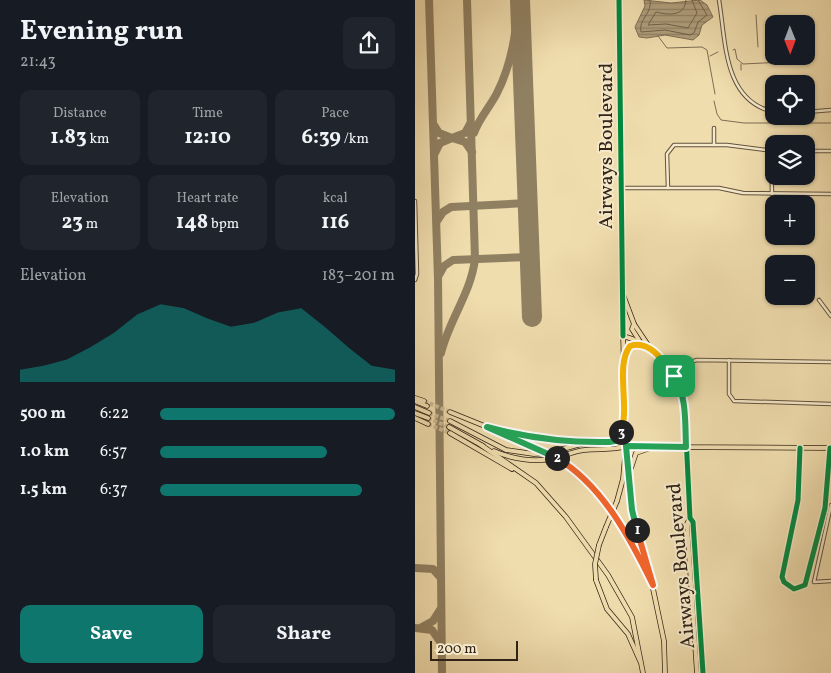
<!DOCTYPE html>
<html lang="en">
<head>
<meta charset="utf-8">
<style>
	:root { --surface:#171b24; --page:#20242c; --text:#f1f3f6; --muted:#9ea1a6; --accent:#0f766e }
	body { margin:0; font-family:Vollkorn,serif; background:var(--page); color:var(--text); height:100vh; display:flex; flex-direction:column; font-size:19px; white-space:nowrap }
	* { box-sizing:border-box; margin:0 }
	p { font-size:16px; color:var(--muted) }
	.icon { flex:none; width:28px; height:28px; fill:none; stroke:currentColor; stroke-width:2; stroke-linecap:round; stroke-linejoin:round }
	.map { position:relative; flex:1; overflow:hidden }
	.sheet { display:flex; flex-direction:column; background:var(--surface); width:415px }
	.sheet>* { flex:none }
	.needle { width:32px; rotate:179deg }
	.buttons { position:absolute; left:350px; top:15px; display:grid; gap:10px }
	.buttons a { display:grid; place-items:center; width:50px; height:50px; border-radius:10px; background:var(--surface); box-shadow:0 1px 4px #0004; font-size:25px }
	.scale { position:absolute; left:15px; bottom:12px; width:88px; box-sizing:border-box; padding-left:5px; border:2px solid #312317; border-top:0; font-size:14px; line-height:18px; white-space:nowrap; color:#312317; -webkit-text-stroke:4px #f5e9ca; paint-order:stroke }
	.pin { position:absolute; display:grid; place-items:center; width:42px; height:42px; color:#fff; margin:-21px; border-radius:10px; box-shadow:0 2px 8px #0006 }
	.km { position:absolute; width:25px; height:25px; margin:-12px; border-radius:50%; background:#222; color:#fff; font-size:14px; line-height:25px; text-align:center }
	.round { display:grid; place-items:center; flex:none; width:52px; height:52px; border-radius:10px; background:var(--page) }
	.head { display:flex; align-items:center; justify-content:space-between; height:85px; padding:0 20px }
	h1 { font-size:28px; font-weight:700; line-height:38px }
	.metrics { display:grid; grid-template-columns:repeat(3,1fr); gap:8px; height:85px; padding:5px 20px }
	.metrics div { display:grid; align-content:center; border-radius:10px; background:var(--page); text-align:center }
	.metrics b { font-size:21px; font-weight:700 }
	.metrics small { font-size:14px; font-weight:400 }
	.metrics p { font-size:14px }
	.chart { height:140px; padding:10px 20px }
	.chart p { display:flex; justify-content:space-between }
	.chart svg { width:100%; height:90px; margin-top:5px; fill:var(--accent); opacity:.7 }
	.action { display:flex; gap:10px; margin-top:auto; padding:10px 20px }
	.action a { flex:1; height:58px; border-radius:10px; background:var(--accent); color:#fff; font-size:20px; font-weight:700; line-height:58px; text-align:center }
	.action a+a { background:var(--page); color:var(--text) }
	ul { padding:0 20px; list-style:none; font-size:16px }
	li { display:grid; grid-template-columns:80px 60px 1fr; align-items:center; height:38px }
	li i { height:12px; border-radius:6px; background:var(--accent) }
	main { display:flex; flex:1; min-height:0 }
	.map>svg:first-child { display:block }
	.water { fill:url(#water-rules); stroke:#7d6d53 }
	.lines { fill:none; stroke-linecap:round; stroke-linejoin:round }
	.shore { stroke:#706049; stroke-width:1 }
	.stream { stroke:#7d6d53; stroke-width:1 }
	.taxiway { stroke:#908062; stroke-width:8 }
	.runway { stroke:#908062; stroke-width:20 }
	.primary-tunnel { stroke:#cab890; stroke-width:4; stroke-dasharray:4 2; stroke-linecap:butt }
	.minor-casing { stroke:#61523d; stroke-width:4.5 }
	.primary-casing { stroke:#312317; stroke-width:5.5 }
	.minor { stroke:#f5e9ca; stroke-width:2.5 }
	.primary { stroke:#f0ddae; stroke-width:4 }
	.primary-bridge-casing { stroke:#312317; stroke-width:5.5; stroke-linecap:butt }
	.primary-bridge { stroke:#f0ddae; stroke-width:4 }
	.cycleway-casing { stroke:#f5e9ca; stroke-width:8 }
	.cycleway { stroke:#00873e; stroke-width:5 }
	.split-1-casing { stroke:#fff; stroke-width:10 }
	.split-2-casing { stroke:#fff; stroke-width:10 }
	.split-3-casing { stroke:#fff; stroke-width:10 }
	.split-4-casing { stroke:#fff; stroke-width:10 }
	.split-1 { stroke:#22a559; stroke-width:6 }
	.split-2 { stroke:#f0652b; stroke-width:6 }
	.split-3 { stroke:#22a559; stroke-width:6 }
	.split-4 { stroke:#f5b400; stroke-width:6 }
	.labels { text-anchor:middle; stroke-width:4; stroke-linejoin:round; paint-order:stroke }
	.street-label { font-size:20px; fill:#312317; stroke:#f5e9ca }
</style>
</head>
<body>
<main>
<section class="sheet">
<div class="head"><div><h1>Evening run</h1><p>21:43</p></div><a class="round"><svg class="icon" aria-label="share" viewBox="0 0 24 24"><path d="M12 15V3M7 8l5-5 5 5M5 13v7h14v-7"/></svg></a></div>
<div class="metrics">
<div><p>Distance</p><b>1.83<small> km</small></b></div>
<div><p>Time</p><b>12:10</b></div>
<div><p>Pace</p><b>6:39<small> /km</small></b></div>
</div>
<div class="metrics">
<div><p>Elevation</p><b>23<small> m</small></b></div>
<div><p>Heart rate</p><b>148<small> bpm</small></b></div>
<div><p>kcal</p><b>116</b></div>
</div>
<div class="chart"><p><span>Elevation</span>183–201 m</p>
<svg viewBox="0 0 160 44" preserveAspectRatio="none"><path d="M0 44V38L10 36L20 33L30 27L40 20L50 11L60 6L70 8L80 13L90 17L100 15L110 10L120 8L130 17L140 27L150 36L160 38V44z"/></svg>
</div>
<ul>
<li><b>500 m</b>6:22<i style="width:100%"></i></li>
<li><b>1.0 km</b>6:57<i style="width:71%"></i></li>
<li><b>1.5 km</b>6:37<i style="width:86%"></i></li>
</ul>
<div class="action"><a>Save</a><a>Share</a></div>
</section>
<div class="map">
<svg width="416" height="673" viewBox="0 0 416 673">
	<defs>
		<pattern id="water-rules" width="6" height="5" patternUnits="userSpaceOnUse" patternTransform="scale(1.25)"><rect width="6" height="5" fill="#af9e7b"/><path d="M0 2.5h6" fill="none" stroke="#8f8064"/></pattern>
	</defs>
	<rect width="100%" height="100%" fill="#f0ddae"/>
	<filter id="stains"><feTurbulence type="fractalNoise" baseFrequency=".004" numOctaves="4"/><feColorMatrix values="0 0 0 0 .2 0 0 0 0 .09 0 0 0 0 .02 0 0 0 .5 -.17"/></filter>
	<radialGradient id="worn" r=".72"><stop offset=".6" stop-color="#630" stop-opacity="0"/><stop offset="1" stop-color="#630" stop-opacity=".3"/></radialGradient>
	<polygon class="water" points="229,0 256,3 285,0 292,5 298,17 287,25 284,35 278,40 250,35 232,38 224,37 220,27 230,6"/>
	<g class="lines">
		<g class="shore">
			<path d="M235 0C238 13 223 19 226 32L250 30 275 35 279 33 283 22 292 15 283 0"/>
			<path d="M271 0C270 17 253 15 241 12L233 25 251 24 273 28 282 13 277 0"/>
		</g>
		<g class="stream">
			<polyline points="341,15 343,47"/>
			<polyline points="243,36 252,48 287,47 292,50 300,94"/>
			<polyline points="318,50 320,49 322,59 328,64 369,62"/>
			<polyline points="295,56 303,52"/>
			<polyline points="326,64 326,70"/>
			<polyline points="299,101 302,114 306,120 329,123 416,123"/>
		</g>
		<g class="taxiway">
			<polyline points="14,0 23,279 27,673"/>
			<polyline points="19,125 24,133 37,138 50,133 55,124"/>
			<path d="M59 133C64 118 75 107 82 93 97 64 101 32 104 0"/>
			<polyline points="20,153 25,143 37,138 50,142 57,152"/>
			<polyline points="22,221 28,212 36,207 112,203"/>
			<polyline points="24,275 29,266 38,260 114,257"/>
			<path d="M26 353C34 320 56 293 60 259L52 0"/>
			<polyline points="0,568 18,569 26,578"/>
			<polyline points="7,627 18,621 25,610"/>
			<polyline points="0,628 17,630 26,643"/>
		</g>
		<polyline class="runway" points="105,0 117,317"/>
		<g class="primary-tunnel">
			<polyline points="9,401 35,412"/>
			<polyline points="14,413 35,421"/>
			<polyline points="13,418 34,427"/>
			<polyline points="13,424 35,433"/>
		</g>
		<g class="minor-casing">
			<g id="minor">
				<path d="M304 0C311 41 308 101 359 112"/>
				<polyline points="391,112 416,110"/>
				<polyline points="299,128 299,145"/>
				<polyline points="356,151 357,194"/>
				<polyline points="391,151 416,151"/>
				<polyline points="206,188 304,188 328,193 416,194"/>
				<polyline points="253,188 252,154 259,145 312,145 359,151"/>
				<polyline points="0,201 2,274 0,280"/>
				<polyline points="404,300 416,316"/>
				<polyline points="314,360 314,394 319,401 416,404"/>
				<polyline points="259,376 272,363 282,360 416,362"/>
				<polyline points="385,448 383,500 367,577 369,582 379,589 390,585 410,508 415,448"/>
				<polyline points="416,505 399,582 416,581"/>
			</g>
		</g>
		<g class="primary-casing">
			<g id="primary">
				<polyline points="204,0 207,292 219,324 233,345"/>
				<polyline points="207,295 211,446 215,499 238,585"/>
				<polyline points="219,324 217,329 224,340"/>
				<path d="M208 336C233 342 259 366 266 392 271 409 270 427 271 445 272 469 274 494 275 518L278 522 288 673"/>
				<polyline points="210,356 215,346 229,346"/>
				<polyline points="0,398 9,401"/>
				<polyline points="0,401 12,406"/>
				<polyline points="0,407 14,413"/>
				<polyline points="35,412 72,427 110,437 172,442"/>
				<polyline points="0,413 13,418"/>
				<polyline points="0,418 13,424"/>
				<polyline points="35,421 91,450 119,454 133,453 166,444 182,442 239,447 416,448"/>
				<polyline points="34,427 68,446"/>
				<polyline points="35,433 97,469"/>
				<polyline points="93,435 115,444"/>
				<polyline points="196,442 204,437 209,422"/>
				<polyline points="66,445 121,483 151,517 193,575 217,617 228,673"/>
				<path d="M79 451C97 459 120 463 140 458 150 456 159 451 169 450 183 448 198 451 211 446"/>
				<path d="M153 464C187 496 212 533 233 576"/>
				<polyline points="216,468 221,453 235,448"/>
				<polyline points="202,501 208,479 211,446"/>
				<polyline points="275,518 272,524 282,673"/>
				<polyline points="184,545 191,527"/>
				<polyline points="181,580 192,609 213,634 225,661"/>
				<polyline points="237,584 249,641 250,673"/>
			</g>
		</g>
		<use href="#minor" class="minor"/>
		<use href="#primary" class="primary"/>
		<g class="primary-bridge-casing">
			<g id="primary-bridge">
				<polyline points="115,444 153,464"/>
				<polyline points="191,527 202,501"/>
				<polyline points="181,580 180,564 184,545"/>
			</g>
		</g>
		<use href="#primary-bridge" class="primary-bridge"/>
		<g class="cycleway-casing">
			<g id="cycleway">
				<polyline points="204,0 208,336"/>
				<polyline points="234,347 248,361 266,390 270,416 275,518 278,522 288,673"/>
				<polyline points="385,448 383,500 367,577 369,582 379,589 390,585 410,508 415,448"/>
			</g>
		</g>
		<use href="#cycleway" class="cycleway"/>
	</g>
	<g class="lines">
		<g class="split-1-casing">
			<path id="split-1" d="M222 530 217 510 211 446 271 447C270 423 272 396 259 376"/>
		</g>
		<g class="split-2-casing">
			<path id="split-2" d="M142 458C188 486 215 538 238 585L222 530"/>
		</g>
		<g class="split-3-casing">
			<path id="split-3" d="M142 458 72 427C113 438 151 443 194 442L200 441 206 432"/>
		</g>
		<g class="split-4-casing">
			<path id="split-4" d="M206 432C215 406 200 366 215 346 235 339 249 362 259 376"/>
		</g>
		<use href="#split-1" class="split-1"/>
		<use href="#split-2" class="split-2"/>
		<use href="#split-3" class="split-3"/>
		<use href="#split-4" class="split-4"/>
	</g>
	<g class="labels">
		<g class="street-label">
			<text transform="translate(190 146) rotate(-90)" y="7">Airways Boulevard</text>
			<text transform="translate(265 566) rotate(-95)" y="7">Airways Boulevard</text>
		</g>
	</g>
	<rect width="100%" height="100%" filter="url(#stains)"/>
	<rect width="100%" height="100%" fill="url(#worn)"/>
</svg>
<div class="buttons">
<a><svg class="needle" viewBox="-14 -14 28 28"><path d="M0-13l5 13h-10z" fill="#e53935"/><path d="M0 13l5-13h-10z" fill="#9ea1a6"/></svg></a>
<a><svg class="icon" aria-label="locate" viewBox="0 0 24 24"><circle cx="12" cy="12" r="6"/><path d="M12 2v4M12 18v4M2 12h4M18 12h4"/></svg></a>
<a><svg class="icon" aria-label="layers" viewBox="0 0 24 24"><path d="M12 4l9 5-9 5-9-5zM3 14l9 5 9-5"/></svg></a>
<a>+</a>
<a>−</a>
</div>
<div class="scale">200 m</div>
<div class="pin" style="left:259px;top:376px;background:#1e9e55"><svg class="icon" aria-label="arrive" viewBox="0 0 24 24"><path d="M6 21V4h12l-3 4 3 4H6"/></svg></div>
<b class="km" style="left:222px;top:530px">1</b>
<b class="km" style="left:142px;top:458px">2</b>
<b class="km" style="left:206px;top:432px">3</b>
</div>
</main>
</body>
</html>
